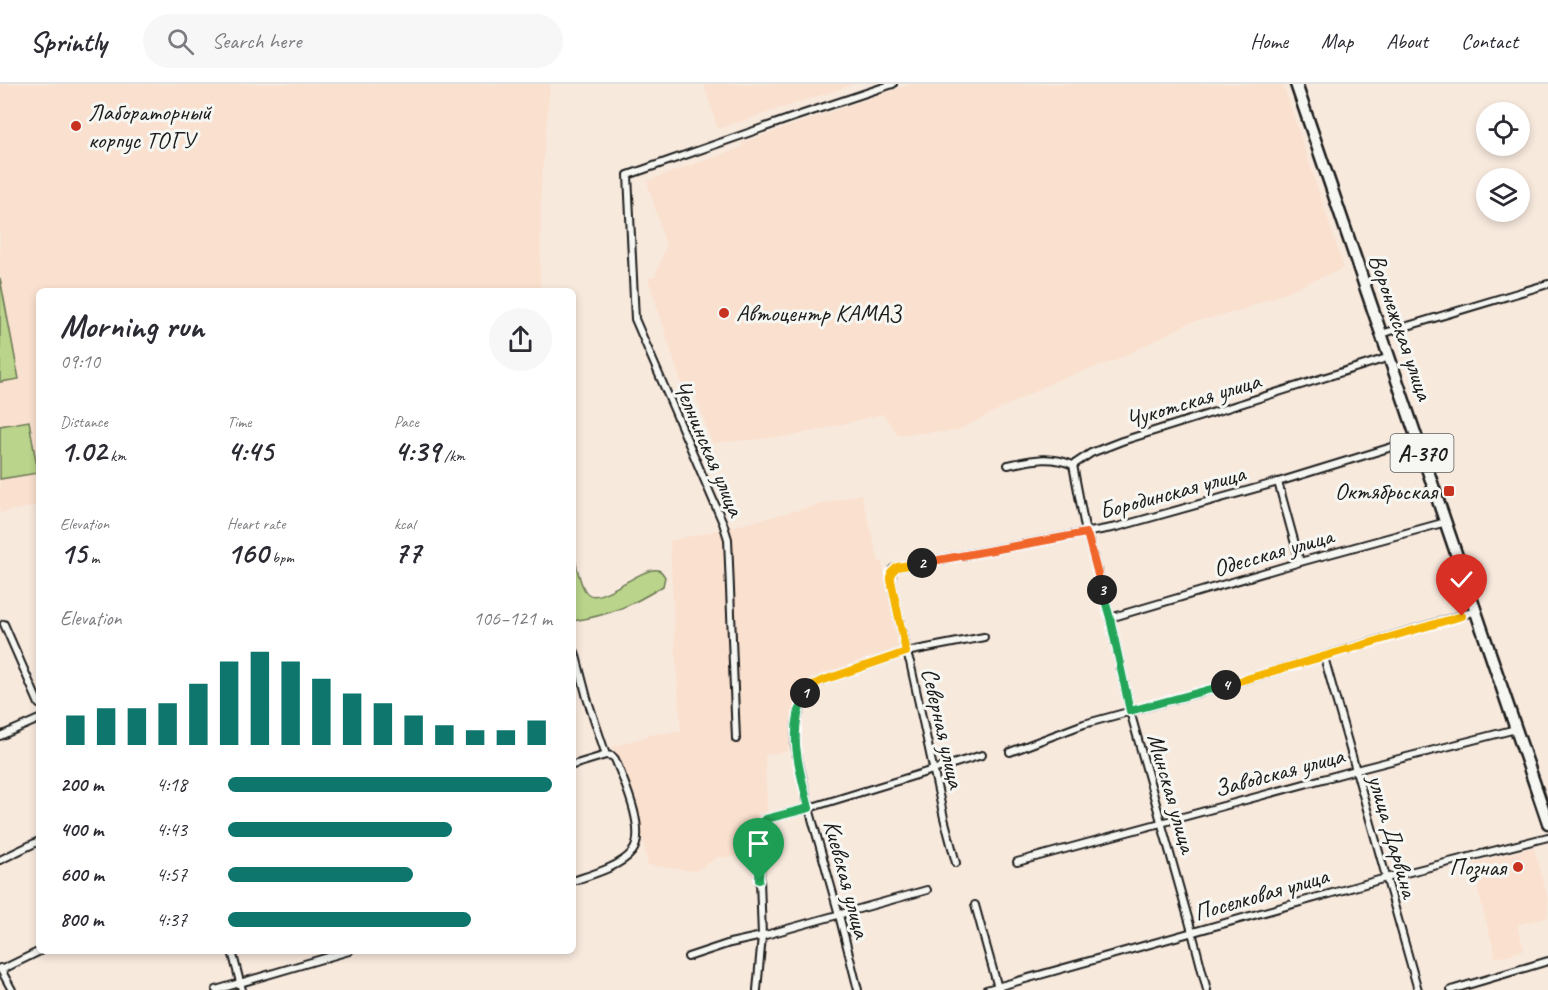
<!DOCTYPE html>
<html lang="en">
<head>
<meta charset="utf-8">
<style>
	:root { --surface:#fff; --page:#f7f7f7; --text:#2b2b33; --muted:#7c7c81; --line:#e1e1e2; --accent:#0f766e }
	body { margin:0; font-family:Caveat,sans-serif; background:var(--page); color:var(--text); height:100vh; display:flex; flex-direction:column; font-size:22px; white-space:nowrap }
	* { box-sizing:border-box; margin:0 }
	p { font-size:20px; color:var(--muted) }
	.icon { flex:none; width:33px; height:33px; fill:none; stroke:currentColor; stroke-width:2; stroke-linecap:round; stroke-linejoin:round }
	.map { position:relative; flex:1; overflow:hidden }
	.drawer { position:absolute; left:36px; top:204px; width:540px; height:666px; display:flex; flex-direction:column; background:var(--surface); border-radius:9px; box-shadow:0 3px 9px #0003 }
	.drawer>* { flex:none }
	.buttons { position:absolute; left:1476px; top:18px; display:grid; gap:12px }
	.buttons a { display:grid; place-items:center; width:54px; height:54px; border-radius:50%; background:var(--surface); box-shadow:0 3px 9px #0003; font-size:30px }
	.pin { position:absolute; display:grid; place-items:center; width:51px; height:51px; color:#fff; margin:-62px -26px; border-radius:50% 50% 50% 0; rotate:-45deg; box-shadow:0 0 6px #0007 }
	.pin .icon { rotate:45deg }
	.km { position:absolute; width:30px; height:30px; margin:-15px; border-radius:50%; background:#222; color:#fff; font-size:16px; line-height:30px; text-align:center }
	.round { display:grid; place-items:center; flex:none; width:63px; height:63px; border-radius:32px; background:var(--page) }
	.summary { display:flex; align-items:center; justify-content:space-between; height:102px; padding:0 24px }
	h1 { font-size:33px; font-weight:800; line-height:45px }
	.stats { display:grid; grid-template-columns:repeat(3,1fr); gap:9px; height:102px; padding:6px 24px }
	.stats div { display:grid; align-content:center }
	.stats b { font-size:30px; font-weight:800 }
	.stats small { font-size:16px; font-weight:400 }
	.stats p { font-size:16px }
	.chart { height:168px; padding:12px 24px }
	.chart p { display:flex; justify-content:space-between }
	.chart svg { width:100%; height:108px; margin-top:6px; stroke:var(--accent); stroke-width:6 }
	ul { padding:0 24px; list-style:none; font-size:20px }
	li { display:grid; grid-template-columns:96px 72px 1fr; align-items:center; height:45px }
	li i { height:15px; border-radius:8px; background:var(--accent) }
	header { display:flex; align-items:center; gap:36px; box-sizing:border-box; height:84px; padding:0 30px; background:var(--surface); border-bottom:2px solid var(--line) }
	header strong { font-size:28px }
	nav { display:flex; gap:33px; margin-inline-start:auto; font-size:21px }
	.search { width:420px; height:54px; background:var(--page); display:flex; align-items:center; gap:15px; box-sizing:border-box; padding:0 21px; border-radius:33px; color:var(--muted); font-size:22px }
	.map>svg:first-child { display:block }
	.built { fill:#fae0ce }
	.green { fill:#bad48b; stroke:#6b7854; stroke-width:1.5 }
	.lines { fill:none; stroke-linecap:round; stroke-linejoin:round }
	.minor-casing { stroke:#1c1c1c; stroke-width:10 }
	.trunk-casing { stroke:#1c1c1c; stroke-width:15 }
	.minor { stroke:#f6f6f2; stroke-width:6 }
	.trunk { stroke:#f6f6f2; stroke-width:10 }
	.split-1-casing { stroke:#fff; stroke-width:12 }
	.split-2-casing { stroke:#fff; stroke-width:12 }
	.split-3-casing { stroke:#fff; stroke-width:12 }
	.split-4-casing { stroke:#fff; stroke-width:12 }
	.split-5-casing { stroke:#fff; stroke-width:12 }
	.split-1 { stroke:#22a559; stroke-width:8 }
	.split-2 { stroke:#f5b400; stroke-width:8 }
	.split-3 { stroke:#f0652b; stroke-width:8 }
	.split-4 { stroke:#22a559; stroke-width:8 }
	.split-5 { stroke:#f5b400; stroke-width:8 }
	.poi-dot { fill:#c8321e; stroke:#f6f6f2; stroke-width:2 }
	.labels { text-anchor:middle; stroke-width:6; stroke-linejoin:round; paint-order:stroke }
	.shield { fill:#f6f6f2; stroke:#5d5d5c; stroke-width:1.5 }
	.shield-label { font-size:22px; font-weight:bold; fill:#1c1c1c }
	.poi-label { font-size:24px; fill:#1c1c1c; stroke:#f6f6f2; text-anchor:start }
	.street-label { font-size:24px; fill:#1c1c1c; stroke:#f6f6f2 }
</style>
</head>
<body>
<header>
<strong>Sprintly</strong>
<div class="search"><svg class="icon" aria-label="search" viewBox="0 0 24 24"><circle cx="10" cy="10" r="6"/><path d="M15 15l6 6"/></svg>Search here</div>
<nav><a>Home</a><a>Map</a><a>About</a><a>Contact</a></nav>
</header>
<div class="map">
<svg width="1548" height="906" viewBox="0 0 1548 906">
	<rect width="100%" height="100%" fill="#f8e9dd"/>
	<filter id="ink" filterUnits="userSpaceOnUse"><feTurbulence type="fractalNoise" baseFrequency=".0167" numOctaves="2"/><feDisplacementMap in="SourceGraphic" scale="12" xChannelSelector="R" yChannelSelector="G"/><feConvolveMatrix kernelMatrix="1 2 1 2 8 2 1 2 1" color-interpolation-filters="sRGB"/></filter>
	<g filter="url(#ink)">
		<g class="built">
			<polygon points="0,0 550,0 541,104 540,207 39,207 39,421 0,429"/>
			<polygon points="704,0 855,0 718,45"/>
			<polygon points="911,0 1283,0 1344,184 1239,227 1189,239 1114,277 1057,296 956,347 898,350 883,330 793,352 712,359 696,311 686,314 648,194 655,193 666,161 647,97 743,63 742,59"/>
			<polygon points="861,410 879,478 882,478 899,564 809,595 796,608 788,667 765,671 767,728 757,728 758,767 738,773 718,773 696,787 648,781 633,708 617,670 611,663 655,650 681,648 674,545 670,457 736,442"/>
			<polygon points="1534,763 1548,815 1548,833 1517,841 1524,866 1496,874 1471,780"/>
		</g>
		<g class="green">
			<polygon points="0,194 19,295 0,298"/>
			<polygon points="29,337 38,389 0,395 0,342"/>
			<path d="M573 465C575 475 580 505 588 510 602 520 642 482 658 486 662 487 663 490 665 493L663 502C631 522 610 531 573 537Z"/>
		</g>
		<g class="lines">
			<g class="minor-casing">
				<g id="minor">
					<polyline points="1381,250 1548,200"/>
					<path d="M1008 381C1032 376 1050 371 1073 381L1091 369 1122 357 1390 273"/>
					<polyline points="1073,381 1086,449 1088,453 1110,534 1130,627 1192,848 1207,906"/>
					<polyline points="1278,398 1300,478"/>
					<polyline points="1110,534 1300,478 1446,438"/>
					<polyline points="4,540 39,620"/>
					<polyline points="1324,573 1418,906"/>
					<polyline points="0,652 39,635"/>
					<polyline points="736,655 728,455 723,439 635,235 628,91 794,33 893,0"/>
					<polyline points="1010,668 1084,640 1227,601 1476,527"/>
					<polyline points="573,681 606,671"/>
					<polyline points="0,776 39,757"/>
					<polyline points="1017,778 1356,686 1516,645"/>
					<polyline points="956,779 944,734 910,578 906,568 891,496 893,485 897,483 910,481 1117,443 1278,398 1418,355"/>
					<path d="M573 797C590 791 620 783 632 768 648 749 623 695 615 675L612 672 606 671 587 614 575 568"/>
					<polyline points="975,821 998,904"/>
					<polyline points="232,867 242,906"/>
					<polyline points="688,873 730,859 762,852 927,806"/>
					<polyline points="0,884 12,906"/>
					<polyline points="1,886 40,867"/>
					<polyline points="216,906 349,867"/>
					<polyline points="757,906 762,852 760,796 762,741 766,735 809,724 982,671"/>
					<polyline points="858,906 839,831 809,724 795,661 796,640 804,611 813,601 821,597 906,568 984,553"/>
					<polyline points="986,906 1386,794 1548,753"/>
					<polyline points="1451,906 1548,877"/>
				</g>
			</g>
			<g class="trunk-casing">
				<polyline id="trunk" points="1296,0 1548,739"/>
			</g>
			<use href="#minor" class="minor"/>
			<use href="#trunk" class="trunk"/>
		</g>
	</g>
	<g class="lines" filter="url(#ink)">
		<g class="split-1-casing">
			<path id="split-1" d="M759 796 762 741 763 737 766 735 809 724C799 683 787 650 805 609"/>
		</g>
		<g class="split-2-casing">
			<polyline id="split-2" points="805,609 813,601 821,597 906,568 891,496 891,489 897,483 922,479"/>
		</g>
		<g class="split-3-casing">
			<polyline id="split-3" points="922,479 1086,449 1088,453 1102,506"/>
		</g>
		<g class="split-4-casing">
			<polyline id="split-4" points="1102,506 1110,534 1130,627 1226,601"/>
		</g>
		<g class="split-5-casing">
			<polyline id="split-5" points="1226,601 1462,532"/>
		</g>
		<use href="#split-1" class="split-1"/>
		<use href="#split-2" class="split-2"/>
		<use href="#split-3" class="split-3"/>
		<use href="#split-4" class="split-4"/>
		<use href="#split-5" class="split-5"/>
	</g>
	<g class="poi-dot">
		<circle cx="76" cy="42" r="6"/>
		<circle cx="724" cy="229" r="6"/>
		<rect x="1443" y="401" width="12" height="12" rx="3"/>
		<circle cx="1518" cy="783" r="6"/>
	</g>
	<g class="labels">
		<rect class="shield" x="1390.5" y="350" width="63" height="38" rx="4.5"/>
		<g class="shield-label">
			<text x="1422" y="377">А-370</text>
		</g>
		<g class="poi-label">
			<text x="88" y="36">Лабораторный<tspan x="88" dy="28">корпус ТОГУ</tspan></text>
			<text x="736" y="237">Автоцентр КАМАЗ</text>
			<text x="1437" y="415" text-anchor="end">Октябрьская</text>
			<text x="1506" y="791" text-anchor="end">Позная</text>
		</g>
		<g class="street-label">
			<text transform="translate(1401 243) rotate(71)" y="8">Воронежская улица</text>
			<text transform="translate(1193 316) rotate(-17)" y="8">Чукотская улица</text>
			<text transform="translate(709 364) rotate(67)" y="8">Челнинская улица</text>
			<text transform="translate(1172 408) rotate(-15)" y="8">Бородинская улица</text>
			<text transform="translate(1273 468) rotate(-16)" y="8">Одесская улица</text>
			<text transform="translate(943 644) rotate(77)" y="8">Северная улица</text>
			<text transform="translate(1279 688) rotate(-15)" y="8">Заводская улица</text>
			<text transform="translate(1172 709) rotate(74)" y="8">Минская улица</text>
			<text transform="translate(1393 752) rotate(74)" y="8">улица Дарвина</text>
			<text transform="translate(847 795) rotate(75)" y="8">Киевская улица</text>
			<text transform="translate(1261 810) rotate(-16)" y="8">Поселковая улица</text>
		</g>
	</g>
</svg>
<div class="buttons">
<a><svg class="icon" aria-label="locate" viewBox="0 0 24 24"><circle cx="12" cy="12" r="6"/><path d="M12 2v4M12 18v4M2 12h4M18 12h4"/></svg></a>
<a><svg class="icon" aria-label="layers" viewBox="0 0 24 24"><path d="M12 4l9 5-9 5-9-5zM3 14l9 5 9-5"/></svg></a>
</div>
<div class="pin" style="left:759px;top:796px;background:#1e9e55"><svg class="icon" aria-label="arrive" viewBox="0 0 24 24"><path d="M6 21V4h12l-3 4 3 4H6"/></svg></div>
<div class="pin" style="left:1462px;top:532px;background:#d93025"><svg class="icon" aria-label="check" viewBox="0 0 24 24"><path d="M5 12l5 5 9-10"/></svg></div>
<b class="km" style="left:805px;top:609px">1</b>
<b class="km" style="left:922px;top:479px">2</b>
<b class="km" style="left:1102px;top:506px">3</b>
<b class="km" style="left:1226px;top:601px">4</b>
<section class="drawer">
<div class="summary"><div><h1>Morning run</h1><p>09:10</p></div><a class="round"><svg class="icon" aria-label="share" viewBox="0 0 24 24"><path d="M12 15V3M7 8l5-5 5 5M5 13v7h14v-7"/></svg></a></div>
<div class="stats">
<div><p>Distance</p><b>1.02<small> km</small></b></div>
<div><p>Time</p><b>4:45</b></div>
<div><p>Pace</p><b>4:39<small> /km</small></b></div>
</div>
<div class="stats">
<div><p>Elevation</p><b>15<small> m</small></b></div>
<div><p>Heart rate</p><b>160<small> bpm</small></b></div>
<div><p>kcal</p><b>77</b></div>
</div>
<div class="chart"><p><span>Elevation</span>106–121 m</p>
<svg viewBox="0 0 160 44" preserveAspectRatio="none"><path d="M5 44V32M15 44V29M25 44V29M35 44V27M45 44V19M55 44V10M65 44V6M75 44V10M85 44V17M95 44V23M105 44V27M115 44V32M125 44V36M135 44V38M145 44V38M155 44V34"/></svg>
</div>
<ul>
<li><b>200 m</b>4:18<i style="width:100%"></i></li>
<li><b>400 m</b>4:43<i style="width:69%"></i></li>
<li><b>600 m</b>4:57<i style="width:57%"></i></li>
<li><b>800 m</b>4:37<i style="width:75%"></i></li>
</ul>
</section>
</div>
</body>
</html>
